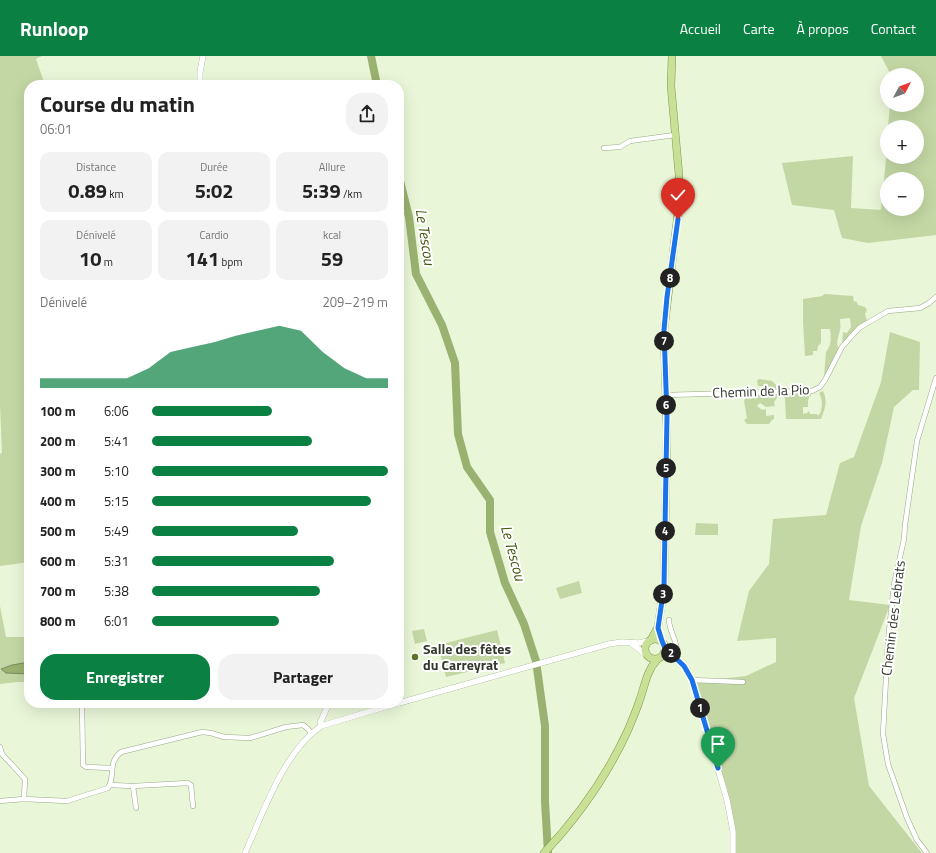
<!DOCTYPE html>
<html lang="fr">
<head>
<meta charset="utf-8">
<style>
	:root { --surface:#fff; --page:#f2f2f2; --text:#222; --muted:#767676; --accent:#0b8043 }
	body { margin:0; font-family:"Titillium Web",sans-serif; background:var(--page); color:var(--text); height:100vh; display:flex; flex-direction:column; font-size:15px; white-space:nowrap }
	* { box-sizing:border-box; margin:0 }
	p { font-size:13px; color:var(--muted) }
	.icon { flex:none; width:22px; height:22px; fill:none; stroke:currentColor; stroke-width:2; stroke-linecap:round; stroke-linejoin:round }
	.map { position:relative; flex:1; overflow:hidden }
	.sheet { position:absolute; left:24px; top:24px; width:380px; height:628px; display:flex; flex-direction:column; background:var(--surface); border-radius:16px; box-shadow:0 4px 16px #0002 }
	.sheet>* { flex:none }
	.needle { width:26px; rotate:49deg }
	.controls { position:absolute; left:880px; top:12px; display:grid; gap:8px }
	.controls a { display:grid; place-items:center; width:44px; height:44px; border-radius:50%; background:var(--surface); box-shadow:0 4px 16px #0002; font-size:20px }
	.pin { position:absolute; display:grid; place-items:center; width:34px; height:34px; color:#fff; margin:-41px -17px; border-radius:50% 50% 50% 0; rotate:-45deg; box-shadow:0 0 4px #0007 }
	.pin .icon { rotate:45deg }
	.km { position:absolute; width:20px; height:20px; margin:-10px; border-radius:50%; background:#222; color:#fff; font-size:11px; line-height:20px; text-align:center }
	.round { display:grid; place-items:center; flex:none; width:42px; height:42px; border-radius:16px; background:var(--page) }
	.summary { display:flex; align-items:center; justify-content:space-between; height:68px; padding:0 16px }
	h1 { font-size:22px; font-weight:700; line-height:30px }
	.metrics { display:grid; grid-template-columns:repeat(3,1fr); gap:6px; height:68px; padding:4px 16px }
	.metrics div { display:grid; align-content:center; border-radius:10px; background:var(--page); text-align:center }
	.metrics b { font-size:20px; font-weight:700 }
	.metrics small { font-size:11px; font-weight:400 }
	.metrics p { font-size:11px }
	.chart { height:112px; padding:8px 16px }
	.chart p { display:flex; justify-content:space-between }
	.chart svg { width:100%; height:72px; margin-top:4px; fill:var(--accent); opacity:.7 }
	.primary-button { display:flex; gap:8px; margin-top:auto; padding:8px 16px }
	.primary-button a { flex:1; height:46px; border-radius:16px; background:var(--accent); color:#fff; font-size:16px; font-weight:700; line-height:46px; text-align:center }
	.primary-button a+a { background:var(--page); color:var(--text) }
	ul { padding:0 16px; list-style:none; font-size:13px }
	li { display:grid; grid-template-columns:64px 48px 1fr; align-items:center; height:30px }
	li i { height:10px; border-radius:5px; background:var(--accent) }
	header { display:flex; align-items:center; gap:24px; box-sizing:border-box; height:56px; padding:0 20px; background:var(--accent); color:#fff }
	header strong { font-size:19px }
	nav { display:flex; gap:22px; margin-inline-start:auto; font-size:14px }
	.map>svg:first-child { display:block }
	.green { fill:#c3d7a4; fill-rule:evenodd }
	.water { fill:#9ab271; stroke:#7b8d5c }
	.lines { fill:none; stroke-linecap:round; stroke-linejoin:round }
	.river { stroke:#9ab271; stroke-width:8 }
	.minor-casing { stroke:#9ba789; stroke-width:5.5 }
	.tertiary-casing { stroke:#9ba789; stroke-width:6 }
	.primary-casing { stroke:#7c9945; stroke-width:8 }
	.minor { stroke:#fff; stroke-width:4.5 }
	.tertiary { stroke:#fff; stroke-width:5.5 }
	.primary { stroke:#c8e197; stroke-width:7 }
	.route-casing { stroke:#fff; stroke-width:8 }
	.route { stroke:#1a73e8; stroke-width:5 }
	.poi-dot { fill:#5d7629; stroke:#fff; stroke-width:1.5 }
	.labels { text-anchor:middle; stroke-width:4; stroke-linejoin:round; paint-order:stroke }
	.street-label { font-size:14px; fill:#33382c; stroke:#fff }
	.poi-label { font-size:14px; font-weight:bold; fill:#33382c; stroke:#fff; text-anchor:start }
	.water-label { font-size:15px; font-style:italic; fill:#3f540a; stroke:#fff }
</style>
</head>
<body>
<header>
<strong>Runloop</strong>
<nav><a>Accueil</a><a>Carte</a><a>À propos</a><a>Contact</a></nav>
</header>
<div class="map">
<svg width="936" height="797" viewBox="0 0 936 797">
	<rect width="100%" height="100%" fill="#e9f6d7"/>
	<g class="green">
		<polygon points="0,0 42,0 36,3 45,29 29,29 29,333 26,334 25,395 29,395 29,506 0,510 0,398 2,397 0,349"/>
		<path d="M881 0H936V179L868 187 842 182 834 154 792 149 782 107 853 100 851 152 881 154 887 93V101H917V71H888L890 49H917V19H891ZM887 123H917V153H887Z"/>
		<path d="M825 238 853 240 854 246 856 245 858 249 865 251 867 254 865 258 867 265C863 270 858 271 853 275 849 279 845 284 842 289L843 276 847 277 851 271 850 262 840 263C840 266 841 270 840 274 839 280 835 286 839 293L824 321 826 296C832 289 831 281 830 273H821V287L818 290 817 295H813V299L805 300 803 266V243L822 240Z"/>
		<polygon points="890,276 920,286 919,334 913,334 894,351 882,407 861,470 849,544 890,549 854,642 869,730 922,797 736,797 732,758 695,626 746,620 776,606 776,582 737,585 749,535 769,508 773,463 826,459 840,407 854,401 881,326"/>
		<polygon points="759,323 772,325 776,329 776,335 779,339 774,346 775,350 766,351 760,347 757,350 762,354 766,353 766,360 774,359 774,363 772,364 769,368 747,368 744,364 747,362 744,345 746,342 744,337 745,335 759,334 766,339 768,337 768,332 767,330 758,330 757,325"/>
		<path d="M823 335C828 345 825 353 821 363H786L785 342 783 341 782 337 811 336V340H809V342L808 345V351H803V358L807 357 809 355 810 358H817L818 360C823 355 823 343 819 337Z"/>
		<polygon points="696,467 718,468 718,479 695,479"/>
		<polygon points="579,525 582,537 560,543 556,532"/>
		<polygon points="0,550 6,581 29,581 29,626 17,626 0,628"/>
		<polygon points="424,573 427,585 415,588 412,575"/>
		<polygon points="497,574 505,607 446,621 438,589"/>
	</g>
	<polygon class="water" points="29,606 29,618 6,617 1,613 12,609"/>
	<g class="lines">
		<g class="river">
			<polyline points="371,0 377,29"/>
			<polyline points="399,121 409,161 416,218 442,269 455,307 458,378 467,411 490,444 490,476 505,527 524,568 536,605 545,670 545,745 548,797"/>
		</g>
		<g class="minor-casing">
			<g id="minor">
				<polyline points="604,92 620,91 630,85 675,79"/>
				<polyline points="666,339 812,335 820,331 825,324 842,291 859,272 888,255 920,252 929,247 936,241"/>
				<path d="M669 564C669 577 681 589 675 601"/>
				<polyline points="692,624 743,626"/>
				<polyline points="82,647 83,709 86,711 112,712"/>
				<polyline points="0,691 2,698 25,723 24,743"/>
				<polyline points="110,729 133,730 188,727 191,729 193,750"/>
				<polyline points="133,730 136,752"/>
				<path d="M0 745 24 743 67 745 108 732C116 719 107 707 121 696L202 676 211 677 224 681 250 682 286 671 303 669 308 673 311 677"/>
				<polyline points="927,797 917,784 907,762 888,708 883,678 888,585 894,528 904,483 905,469 917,385 936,322"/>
			</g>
		</g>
		<g class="tertiary-casing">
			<g id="tertiary">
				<polyline points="200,29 200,16 203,0"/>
				<polyline points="631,587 645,598"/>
				<polyline points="665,591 684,609 692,624 727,744 733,775 733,797"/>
				<polyline points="663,600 674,601"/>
				<polyline points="399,647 609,588 622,586 639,587 648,585"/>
				<polyline points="321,670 320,667 329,647"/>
				<path d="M245 797C264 755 283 697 321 670L398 647"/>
			</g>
		</g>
		<g class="primary-casing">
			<g id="primary">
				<circle cx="655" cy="593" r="10"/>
				<polyline points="651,584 658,571 664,531 667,376 664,274 679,148 679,119 671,30 672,0"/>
				<path d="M544 797C578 761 607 720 628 674 632 664 637 653 640 643 645 629 647 614 657 604"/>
			</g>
		</g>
		<use href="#minor" class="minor"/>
		<use href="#tertiary" class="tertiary"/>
		<use href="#primary" class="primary"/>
	</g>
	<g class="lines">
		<g class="route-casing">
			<polyline id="route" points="678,163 667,241 664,274 667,361 666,414 664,531 658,572 662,585 665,592 684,610 692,624 718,712"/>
		</g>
		<use href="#route" class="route"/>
	</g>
	<circle class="poi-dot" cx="415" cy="601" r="4"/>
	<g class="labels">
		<g class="street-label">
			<text transform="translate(761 335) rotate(-2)" y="5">Chemin de la Pio</text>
			<text transform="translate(893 562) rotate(-83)" y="5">Chemin des Lebrats</text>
		</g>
		<g class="poi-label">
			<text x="423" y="598">Salle des fêtes<tspan x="423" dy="16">du Carreyrat</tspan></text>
		</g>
		<g class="water-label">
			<text transform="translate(425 181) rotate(81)" y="5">Le Tescou</text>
			<text transform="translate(513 497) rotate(75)" y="5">Le Tescou</text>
		</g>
	</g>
</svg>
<div class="controls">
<a><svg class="needle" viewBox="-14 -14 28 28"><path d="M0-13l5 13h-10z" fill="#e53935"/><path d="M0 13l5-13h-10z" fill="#767676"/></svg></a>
<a>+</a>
<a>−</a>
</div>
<div class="pin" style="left:718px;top:712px;background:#1e9e55"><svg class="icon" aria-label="arrive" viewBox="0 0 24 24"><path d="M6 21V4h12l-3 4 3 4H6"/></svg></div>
<div class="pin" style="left:678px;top:163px;background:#d93025"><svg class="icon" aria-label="check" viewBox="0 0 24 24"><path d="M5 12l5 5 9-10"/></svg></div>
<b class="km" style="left:700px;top:652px">1</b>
<b class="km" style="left:671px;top:597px">2</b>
<b class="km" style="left:663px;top:538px">3</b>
<b class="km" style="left:665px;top:475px">4</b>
<b class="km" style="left:666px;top:412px">5</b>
<b class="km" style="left:666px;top:349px">6</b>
<b class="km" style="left:664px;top:285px">7</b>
<b class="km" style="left:670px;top:222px">8</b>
<section class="sheet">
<div class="summary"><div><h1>Course du matin</h1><p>06:01</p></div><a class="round"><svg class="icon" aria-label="share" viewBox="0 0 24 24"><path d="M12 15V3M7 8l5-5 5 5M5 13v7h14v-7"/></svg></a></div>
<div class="metrics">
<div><p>Distance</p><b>0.89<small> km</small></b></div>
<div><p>Durée</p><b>5:02</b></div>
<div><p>Allure</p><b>5:39<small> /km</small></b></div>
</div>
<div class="metrics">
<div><p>Dénivelé</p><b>10<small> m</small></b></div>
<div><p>Cardio</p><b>141<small> bpm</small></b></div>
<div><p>kcal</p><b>59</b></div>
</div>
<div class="chart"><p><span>Dénivelé</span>209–219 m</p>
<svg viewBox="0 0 160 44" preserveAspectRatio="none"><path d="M0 44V38L10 38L20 38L30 38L40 38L50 32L60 22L70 19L80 16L90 12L100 9L110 6L120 9L130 22L140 32L150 38L160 38V44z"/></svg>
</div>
<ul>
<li><b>100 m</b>6:06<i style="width:51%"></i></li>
<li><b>200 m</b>5:41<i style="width:68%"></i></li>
<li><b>300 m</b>5:10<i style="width:100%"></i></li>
<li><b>400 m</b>5:15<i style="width:93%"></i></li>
<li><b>500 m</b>5:49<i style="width:62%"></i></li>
<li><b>600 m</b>5:31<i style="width:77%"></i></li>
<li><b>700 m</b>5:38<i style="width:71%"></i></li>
<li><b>800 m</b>6:01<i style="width:54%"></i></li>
</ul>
<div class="primary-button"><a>Enregistrer</a><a>Partager</a></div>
</section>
</div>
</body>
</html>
